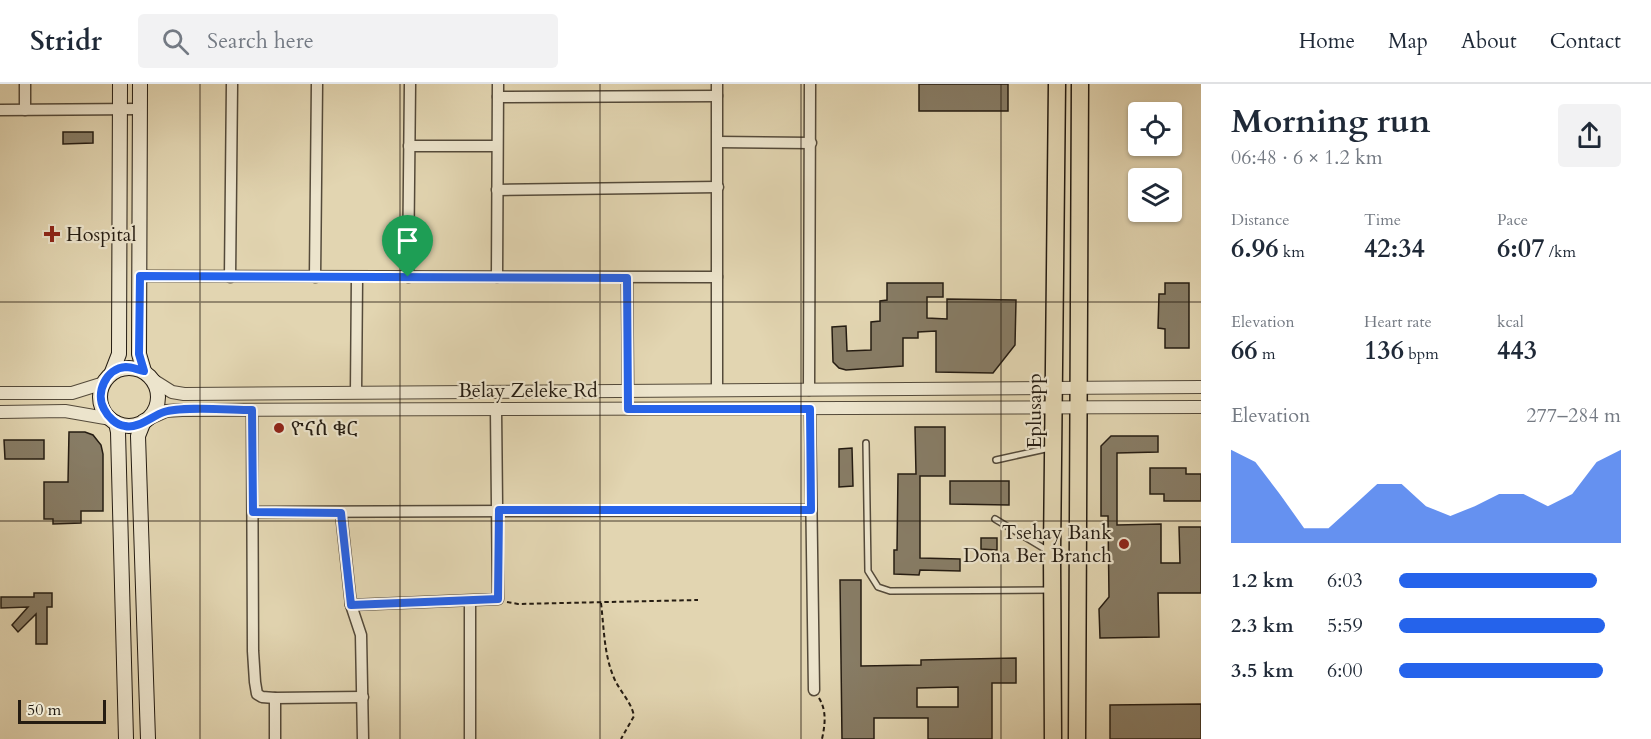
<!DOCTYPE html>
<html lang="en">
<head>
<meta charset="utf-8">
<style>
	:root { --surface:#fff; --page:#f2f2f3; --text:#1f2937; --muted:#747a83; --line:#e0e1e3; --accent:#2563eb }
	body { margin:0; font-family:Cardo,"Noto Serif Ethiopic",serif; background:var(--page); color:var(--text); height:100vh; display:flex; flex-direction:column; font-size:22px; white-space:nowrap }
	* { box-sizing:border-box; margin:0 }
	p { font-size:20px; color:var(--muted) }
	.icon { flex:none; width:33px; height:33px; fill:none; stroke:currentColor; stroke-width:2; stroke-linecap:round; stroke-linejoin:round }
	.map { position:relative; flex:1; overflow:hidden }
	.sheet { display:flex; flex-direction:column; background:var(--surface); width:450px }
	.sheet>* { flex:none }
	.fabs { position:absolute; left:1128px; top:18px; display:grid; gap:12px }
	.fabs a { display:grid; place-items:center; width:54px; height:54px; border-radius:6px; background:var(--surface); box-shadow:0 2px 4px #0004; font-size:30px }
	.scale { position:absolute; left:18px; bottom:15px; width:88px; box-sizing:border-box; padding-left:6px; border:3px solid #251c12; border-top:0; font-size:16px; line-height:21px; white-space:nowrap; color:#251c12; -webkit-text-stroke:4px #ece4cc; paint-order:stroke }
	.pin { position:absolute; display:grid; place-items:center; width:51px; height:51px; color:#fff; margin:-62px -26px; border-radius:50% 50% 50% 0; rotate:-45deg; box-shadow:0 0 6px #0007 }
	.pin .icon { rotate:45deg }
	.round { display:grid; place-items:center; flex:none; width:63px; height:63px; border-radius:6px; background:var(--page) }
	.summary { display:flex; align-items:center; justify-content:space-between; height:102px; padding:0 30px }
	h1 { font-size:33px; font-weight:800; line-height:45px }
	.stats { display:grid; grid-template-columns:repeat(3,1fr); gap:9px; height:102px; padding:6px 30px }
	.stats div { display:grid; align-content:center }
	.stats b { font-size:26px; font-weight:800 }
	.stats small { font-size:16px; font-weight:400 }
	.stats p { font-size:16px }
	.chart { height:168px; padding:12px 30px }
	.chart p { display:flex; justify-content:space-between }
	.chart svg { width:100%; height:108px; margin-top:6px; fill:var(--accent); opacity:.7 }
	ul { padding:0 30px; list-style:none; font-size:20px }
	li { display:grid; grid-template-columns:96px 72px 1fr; align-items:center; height:45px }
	li i { height:15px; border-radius:8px; background:var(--accent) }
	header { display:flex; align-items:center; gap:36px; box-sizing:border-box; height:84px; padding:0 30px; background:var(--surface); border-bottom:2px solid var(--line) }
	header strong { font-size:28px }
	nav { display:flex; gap:33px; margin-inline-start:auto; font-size:21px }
	.search { width:420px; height:54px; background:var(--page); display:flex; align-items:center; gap:15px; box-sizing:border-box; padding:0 21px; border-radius:6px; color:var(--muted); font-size:22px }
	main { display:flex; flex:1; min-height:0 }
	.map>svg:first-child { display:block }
	.building { fill:#877c65; stroke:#251c12; stroke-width:1.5; fill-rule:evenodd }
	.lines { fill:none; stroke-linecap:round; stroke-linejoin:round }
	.service-casing { stroke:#544a3a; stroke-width:8 }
	.minor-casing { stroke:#544a3a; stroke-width:13 }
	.tertiary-casing { stroke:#544a3a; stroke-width:14 }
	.secondary-casing { stroke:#251c12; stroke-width:16 }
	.trunk-casing { stroke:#251c12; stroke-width:19 }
	.path { stroke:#251c12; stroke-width:2; stroke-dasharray:4.5 3; stroke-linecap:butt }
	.service { stroke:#ece4cc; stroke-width:5 }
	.minor { stroke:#ece4cc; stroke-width:10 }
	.tertiary { stroke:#ece4cc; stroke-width:12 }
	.secondary { stroke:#ece4cc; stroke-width:14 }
	.trunk { stroke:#e2d5b1; stroke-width:16 }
	.route-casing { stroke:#fff; stroke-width:12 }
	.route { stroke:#2563eb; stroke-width:8 }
	.grid { fill:none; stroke:#251c12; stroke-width:1.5; stroke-opacity:0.55 }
	.poi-dot { fill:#8f2418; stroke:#ece4cc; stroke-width:2 }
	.labels { text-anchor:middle; stroke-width:4.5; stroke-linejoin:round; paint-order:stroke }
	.poi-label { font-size:20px; fill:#251c12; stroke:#ece4cc; text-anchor:start }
	.street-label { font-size:20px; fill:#251c12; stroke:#ece4cc }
</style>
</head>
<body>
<header>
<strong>Stridr</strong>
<div class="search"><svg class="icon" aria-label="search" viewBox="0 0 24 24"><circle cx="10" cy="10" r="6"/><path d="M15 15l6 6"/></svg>Search here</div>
<nav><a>Home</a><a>Map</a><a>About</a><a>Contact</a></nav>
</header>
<main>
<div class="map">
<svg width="1201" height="655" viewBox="0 0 1201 655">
	<rect width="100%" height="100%" fill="#e2d5b1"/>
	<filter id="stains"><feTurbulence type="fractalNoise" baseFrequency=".00333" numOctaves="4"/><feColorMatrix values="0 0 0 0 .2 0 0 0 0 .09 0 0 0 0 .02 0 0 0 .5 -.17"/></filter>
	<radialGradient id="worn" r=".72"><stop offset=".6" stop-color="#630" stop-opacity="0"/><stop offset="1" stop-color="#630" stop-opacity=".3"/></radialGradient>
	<g class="building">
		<rect x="919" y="0" width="89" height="27"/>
		<polygon points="63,48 93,48 93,59 63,60"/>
		<polygon points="887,199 943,199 943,213 927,213 927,234 947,235 947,215 1016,216 1015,261 993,289 936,288 936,247 918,248 918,254 903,254 903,282 846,286 839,284 833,278 832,243 846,242 847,267 871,266 871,238 880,237 880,217 887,216"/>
		<polygon points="1165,199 1189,199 1189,264 1165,264 1165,245 1158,244 1159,210 1165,210"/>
		<polygon points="915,343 945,343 945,392 920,392 920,474 960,475 960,487 920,486 919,491 894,490 894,466 897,466 898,390 916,390"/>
		<polygon points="69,348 85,348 93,351 101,361 103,370 103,427 81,427 81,439 53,440 53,435 44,435 44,398 68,398"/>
		<polygon points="1111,352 1158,352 1158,368 1117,369 1117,441 1161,440 1161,479 1180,479 1179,443 1201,443 1201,509 1158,509 1159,553 1100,554 1099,525 1109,513 1108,432 1101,432 1101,362"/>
		<polygon points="4,356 44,356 44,375 5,375"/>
		<polygon points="852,364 853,402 839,403 839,365"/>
		<polygon points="1150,384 1186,384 1186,390 1201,390 1201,417 1164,417 1164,410 1150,410"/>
		<polygon points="950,397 1009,397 1009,421 950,420"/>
		<polygon points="981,454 997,454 997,466 981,465"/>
		<path d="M840 496H861V582L921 581V576L1016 574V599H992V655H928V634H874V655H842ZM958 603V623H917V604Z"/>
		<polygon points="34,509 52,509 52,523 47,523 47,560 36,560 36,530 18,548 12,541 28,523 1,524 1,513 34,513"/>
		<polygon points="1201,620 1201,655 1110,655 1110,621"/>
	</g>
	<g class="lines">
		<g class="service-casing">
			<g id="service">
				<polyline points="866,359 868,487 878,503 890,507 1051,506"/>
				<polyline points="996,376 1050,364"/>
				<polyline points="995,435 1050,468"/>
			</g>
		</g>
		<g class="minor-casing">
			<g id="minor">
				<polyline points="498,13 717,12"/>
				<polyline points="0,26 139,25"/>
				<polyline points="25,26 25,0"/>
				<polyline points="718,58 811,59"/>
				<polyline points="409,62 497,62"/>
				<polyline points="497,106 718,103"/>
				<polyline points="140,192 717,193"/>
				<polyline points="230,193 232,0"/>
				<polyline points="315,193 317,0"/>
				<polyline points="408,193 410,0"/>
				<polyline points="497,193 498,0"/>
				<polyline points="627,194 628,307"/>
				<polyline points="717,306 717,0"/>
				<polyline points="809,306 810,0"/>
				<polyline points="356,308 357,194"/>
				<polyline points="810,325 814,606"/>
				<polyline points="252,326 253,567 255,598 257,610 262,613 275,614 363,613"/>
				<polyline points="253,428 811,426"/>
				<polyline points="341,429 351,521 361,551 363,655"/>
				<polyline points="470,517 470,655"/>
				<polyline points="351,521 498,515 496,326"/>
				<polyline points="275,614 275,655"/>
			</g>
		</g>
		<g class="tertiary-casing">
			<g id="tertiary">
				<polyline points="153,296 172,308 184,310 1201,303"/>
				<polyline points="0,309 72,309 104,299"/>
				<polyline points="0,328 65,327 111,335"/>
				<polyline points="148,335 166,327 182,326 1201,323"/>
			</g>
		</g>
		<g class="secondary-casing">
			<g id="secondary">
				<polyline points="140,0 139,270 144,287"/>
				<circle cx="129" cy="313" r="29"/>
				<polyline points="112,288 119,270 120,0"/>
				<polyline points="144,337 138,352 148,655"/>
				<polyline points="116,339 118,348 126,655"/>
			</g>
		</g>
		<g class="trunk-casing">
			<g id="trunk">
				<polyline points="1053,655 1052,469 1057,0"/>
				<polyline points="1077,655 1080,0"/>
			</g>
		</g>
		<g class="path">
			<polyline points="507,518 518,520 698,516"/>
			<path d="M601 519C604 544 604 571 614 594 620 608 631 617 634 632L621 655"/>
			<path d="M819 614C827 627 825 641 822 655"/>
		</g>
		<use href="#service" class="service"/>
		<use href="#minor" class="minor"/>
		<use href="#tertiary" class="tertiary"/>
		<use href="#secondary" class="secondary"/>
		<use href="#trunk" class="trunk"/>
	</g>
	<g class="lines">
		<g class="route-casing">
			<path id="route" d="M140 192 627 194 628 325H810L811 426H499L498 515 351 521 341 429 253 428 252 326C230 326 183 322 164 328 152 332 138 345 125 342 116 341 108 333 104 325 95 309 106 284 126 283 132 283 138 286 144 287L139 270Z"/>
		</g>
		<use href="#route" class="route"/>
	</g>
	<path class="grid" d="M200 0V655M400 0V655M600 0V655M801 0V655M1001 0V655M0 218H1201M0 437H1201"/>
	<g class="poi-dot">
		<path d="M49 141h6v6h6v6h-6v6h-6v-6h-6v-6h6z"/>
		<circle cx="279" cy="344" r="6"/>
		<circle cx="1124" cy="460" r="6"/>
	</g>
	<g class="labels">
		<g class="poi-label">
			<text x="66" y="157">Hospital</text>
			<text x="291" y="351">ዮናስ ቁር</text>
			<text x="1112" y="455" text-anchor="end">Tsehay Bank<tspan x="1112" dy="23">Dona Ber Branch</tspan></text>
		</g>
		<g class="street-label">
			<text x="528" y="313">Belay Zeleke Rd</text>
			<text transform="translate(1034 327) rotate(-90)" y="7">Eplusapp</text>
		</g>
	</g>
	<rect width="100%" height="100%" filter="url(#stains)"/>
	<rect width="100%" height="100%" fill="url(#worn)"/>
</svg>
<div class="fabs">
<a><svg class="icon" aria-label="locate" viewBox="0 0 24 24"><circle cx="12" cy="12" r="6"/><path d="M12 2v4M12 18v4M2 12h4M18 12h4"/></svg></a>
<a><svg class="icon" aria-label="layers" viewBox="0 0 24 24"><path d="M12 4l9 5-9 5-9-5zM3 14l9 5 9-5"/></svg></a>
</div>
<div class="scale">50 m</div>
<div class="pin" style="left:408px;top:193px;background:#1e9e55"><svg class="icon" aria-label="arrive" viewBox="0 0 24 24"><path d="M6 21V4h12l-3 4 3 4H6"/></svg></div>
</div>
<section class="sheet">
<div class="summary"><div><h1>Morning run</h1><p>06:48 · 6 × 1.2 km</p></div><a class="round"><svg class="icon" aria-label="share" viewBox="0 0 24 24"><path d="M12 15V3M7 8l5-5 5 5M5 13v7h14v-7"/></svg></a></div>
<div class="stats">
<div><p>Distance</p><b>6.96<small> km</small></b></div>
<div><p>Time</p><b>42:34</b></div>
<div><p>Pace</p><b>6:07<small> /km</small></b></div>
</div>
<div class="stats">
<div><p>Elevation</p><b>66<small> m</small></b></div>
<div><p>Heart rate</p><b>136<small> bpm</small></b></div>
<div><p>kcal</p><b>443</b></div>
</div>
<div class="chart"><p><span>Elevation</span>277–284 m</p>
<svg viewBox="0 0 160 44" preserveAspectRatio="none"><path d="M0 44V6L10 11L20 24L30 38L40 38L50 29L60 20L70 20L80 29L90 33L100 29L110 24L120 24L130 29L140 24L150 11L160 6V44z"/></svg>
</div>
<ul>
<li><b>1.2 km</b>6:03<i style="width:89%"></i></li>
<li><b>2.3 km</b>5:59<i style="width:93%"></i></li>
<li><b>3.5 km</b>6:00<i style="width:92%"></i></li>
</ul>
</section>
</main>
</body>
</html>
